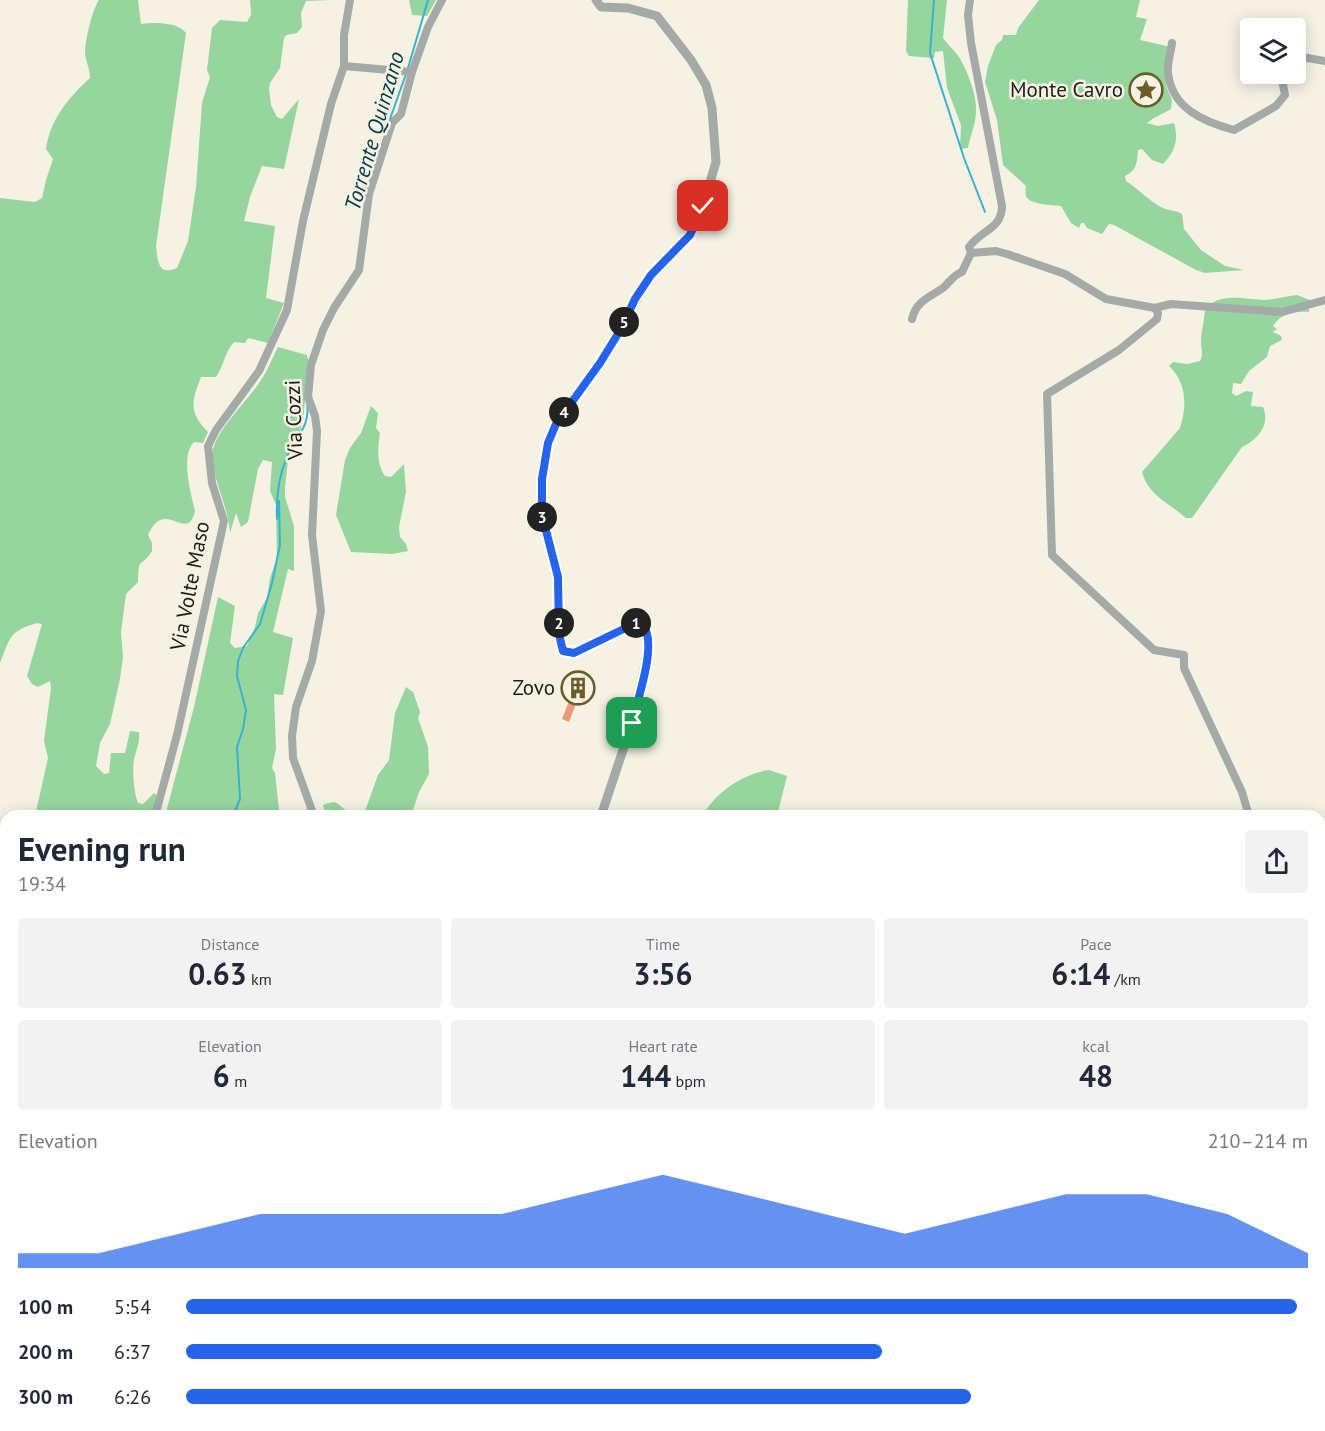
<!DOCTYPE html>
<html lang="en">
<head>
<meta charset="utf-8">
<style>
	:root { --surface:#fff; --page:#f2f2f3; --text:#1f2937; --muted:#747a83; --accent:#2563eb }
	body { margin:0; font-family:"PT Sans",sans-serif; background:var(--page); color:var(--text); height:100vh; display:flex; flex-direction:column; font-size:22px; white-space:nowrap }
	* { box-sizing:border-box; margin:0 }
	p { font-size:20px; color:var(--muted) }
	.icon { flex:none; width:33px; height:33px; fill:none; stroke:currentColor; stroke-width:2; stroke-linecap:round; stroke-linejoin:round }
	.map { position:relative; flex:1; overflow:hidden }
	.side { position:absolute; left:0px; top:810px; width:1326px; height:621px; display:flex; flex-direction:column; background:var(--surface); border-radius:18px 18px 0 0; box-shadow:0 3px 15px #0003 }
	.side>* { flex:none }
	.buttons { position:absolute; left:1240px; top:18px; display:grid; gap:12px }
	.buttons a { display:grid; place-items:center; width:66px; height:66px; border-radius:6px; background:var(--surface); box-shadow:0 3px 15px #0003; font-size:30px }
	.pin { position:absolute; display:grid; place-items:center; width:51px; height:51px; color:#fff; margin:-26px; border-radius:12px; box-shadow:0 3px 9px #0006 }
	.km { position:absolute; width:30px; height:30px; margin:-15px; border-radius:50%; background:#222; color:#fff; font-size:16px; line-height:30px; text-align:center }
	.round { display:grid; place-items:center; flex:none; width:63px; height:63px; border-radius:6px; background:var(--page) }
	.headline { display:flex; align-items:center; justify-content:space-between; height:102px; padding:0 18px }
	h1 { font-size:33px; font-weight:700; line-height:45px }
	.metrics { display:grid; grid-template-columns:repeat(3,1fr); gap:9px; height:102px; padding:6px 18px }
	.metrics div { display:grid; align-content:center; border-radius:6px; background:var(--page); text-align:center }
	.metrics b { font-size:30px; font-weight:700 }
	.metrics small { font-size:16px; font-weight:400 }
	.metrics p { font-size:16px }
	.chart { height:168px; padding:12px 18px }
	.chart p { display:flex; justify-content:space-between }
	.chart svg { width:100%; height:108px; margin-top:6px; fill:var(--accent); opacity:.7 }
	ul { padding:0 18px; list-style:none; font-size:20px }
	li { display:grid; grid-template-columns:96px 72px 1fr; align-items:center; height:45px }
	li i { height:15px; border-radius:8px; background:var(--accent) }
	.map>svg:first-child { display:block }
	.green { fill:#97d59f }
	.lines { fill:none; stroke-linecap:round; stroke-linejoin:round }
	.stream { stroke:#36b3d2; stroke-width:2 }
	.building { fill:#ee9877 }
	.minor { stroke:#a3aaa8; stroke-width:8 }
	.tertiary { stroke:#a3aaa8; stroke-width:9 }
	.route-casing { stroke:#fff; stroke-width:12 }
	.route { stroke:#2563eb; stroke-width:8 }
	.labels { text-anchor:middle; stroke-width:5; stroke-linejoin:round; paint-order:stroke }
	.poi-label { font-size:21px; fill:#1d1c18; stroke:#f5f2e4; text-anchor:end }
	.street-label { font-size:21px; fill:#1d1c18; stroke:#f5f2e4 }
	.water-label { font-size:22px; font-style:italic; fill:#023b48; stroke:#f5f2e4 }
</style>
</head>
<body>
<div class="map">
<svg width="1325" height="1431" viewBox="0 0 1325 1431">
	<rect width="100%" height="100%" fill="#f5f2e4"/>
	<g class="green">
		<path d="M99 0H138L141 24C154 22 178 22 186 33L156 246C158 262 158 276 177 268L188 241 196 187 202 103 210 77 207 70 212 28 220 20 247 22 251 15 250 0H331L306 1 301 13 302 27 297 33 286 35 284 38 280 68 270 83 269 89 271 105 277 117 282 119 299 99 284 169 262 166 250 197 244 221 275 226 266 298 284 303 268 343 248 338 245 343 234 342C224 353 224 366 216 377H201C191 402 189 413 208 432L203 443 194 442C180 456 191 494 195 511 187 545 165 496 148 535L152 543V551C140 570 139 554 138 582L126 594 121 632 123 657 120 679 110 724 100 743 96 766 104 774 109 773 111 753H125L130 731 139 732C140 743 136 750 134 760 132 771 134 793 138 803L143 804 154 793 159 797 154 816H35L48 758 44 741 51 688 50 681 38 687 32 684 27 676 42 624C36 622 34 624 28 626 8 633 8 644 0 663V198L35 202 42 198 46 180 53 159 46 149C50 120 68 98 90 78 90 69 86 62 85 53 85 41 92 10 99 0Z"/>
		<polygon points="409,0 436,0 427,16 412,15"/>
		<path d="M908 0H947L943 38C948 45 954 50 959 57 967 70 977 95 976 111 976 124 970 136 968 148L960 149 961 125 947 88 943 51 935 52 934 58 909 56 906 51Z"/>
		<path d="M1039 0H1140L1136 17 1147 19 1140 40 1171 47 1166 86 1172 100 1171 109C1163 114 1154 117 1147 123L1158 126 1174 123C1179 140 1175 151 1163 164L1152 160 1142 149 1138 150C1137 163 1137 170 1125 176L1126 181C1137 188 1153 204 1163 208 1170 211 1176 210 1182 214L1184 229 1201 250 1225 266 1244 270 1205 273 1196 270 1114 225 1109 224 1102 234 1087 228 1084 223H1081L1079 228 1071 223 1061 206C1053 205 1029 205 1026 196 1025 193 1026 189 1026 186L1003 165 997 120 985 82 988 66 996 45 1002 40 1003 35H1016L1018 28Z"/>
		<path d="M1297 295 1310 300 1309 312C1295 311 1281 313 1273 326L1277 329 1273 332 1281 336 1282 340 1270 346 1267 357 1249 371 1241 384 1233 383 1232 393 1236 396 1246 391 1253 392 1251 406 1263 407C1271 425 1257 440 1242 447L1192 518H1186C1169 503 1148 495 1142 472L1180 428C1187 406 1187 383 1169 366L1173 362 1187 364 1200 361C1204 354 1201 350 1201 342 1201 330 1205 319 1205 307 1225 293 1241 299 1264 300 1274 300 1286 296 1297 295Z"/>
		<path d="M278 347 307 355 309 363 303 420 300 432 289 451 285 488V497L294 526V571L288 569 273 632 293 638 283 695 274 694 276 749 272 768 275 773 279 810 284 816H165L194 707 218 597 235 606 230 643 235 648 247 646 255 627 258 613 267 598 270 578 277 558 276 505 270 491 272 462 263 460 258 469 248 522 241 527 236 513 230 533C228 506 214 483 212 457 211 434 249 400 261 380 268 370 272 358 278 347Z"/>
		<path d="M371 406 378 413 376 428 380 433C378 448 376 463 385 476L391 477 404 464 406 492 399 527 400 537 406 544 408 551 392 554 351 552 336 515 345 460 350 448 361 433Z"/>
		<path d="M406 687 413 692 420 712 418 718 428 747 429 774 419 792 411 816H326L323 805C340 798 337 806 349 812 352 814 360 814 364 814L378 775 389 760 395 713Z"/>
		<path d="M769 770 787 776 777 816H702C716 792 742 774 769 770Z"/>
		<polygon points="6,1120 6,1246 0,1258 0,1138"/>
		<polygon points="65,1425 224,1425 223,1431 62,1431"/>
		<polygon points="342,1425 530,1425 534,1431 342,1431"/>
		<polygon points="752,1425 806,1425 808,1431 752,1431"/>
		<polygon points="815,1425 894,1425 891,1431 814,1431"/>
	</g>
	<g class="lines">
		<g class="stream">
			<polyline points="934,0 930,53 964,158 985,212"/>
			<polyline points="408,68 428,0"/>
			<polyline points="390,119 406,74"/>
			<path d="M233 816 240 799 237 747 243 729 246 710 237 676 238 661 243 648 260 624 272 583 280 545 279 501 277 519C276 498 278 479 286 459 295 438 311 427 307 402"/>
			<polyline points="183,1425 186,1431"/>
		</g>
	</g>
	<polygon class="building" points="580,673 587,676 569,722 562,719"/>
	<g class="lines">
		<g class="minor">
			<path d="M970 0 968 15 971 43 1002 206C1002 229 981 230 969 247L971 253 996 251 1007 254 1065 274 1106 299 1155 308 1171 304 1282 312 1325 300"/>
			<path d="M1172 43C1171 52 1167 63 1168 72 1171 108 1204 122 1234 130L1276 106 1285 95 1281 74"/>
			<polyline points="1296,56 1325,61"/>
			<polyline points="344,66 412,72 428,27 442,0"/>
			<polyline points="1155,308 1158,313 1157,319 1119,350 1047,394 1052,555 1154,650 1184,655 1184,668 1242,792 1249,816"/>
			<path d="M912 319C916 301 930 297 943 288 950 282 953 275 962 272L971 253"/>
			<polyline points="155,816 177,735 224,521 212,483 208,446 216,430 259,371 287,310 303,221 331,104 344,66 344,35 350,0"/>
			<polyline points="314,816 293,758 292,736 296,707 312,661 321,611 312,535 317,431 315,416 308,397 311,365 323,330 334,308 359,270 369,194 392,123 401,114 412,72"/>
			<polyline points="0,1393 6,1390"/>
			<polyline points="22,1425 24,1431"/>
			<polyline points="52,1431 54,1425"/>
		</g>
		<g class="tertiary">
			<polyline points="596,0 601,7 628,8 657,16 691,60 706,85 712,108 716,162 703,206 690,235 651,275 600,363 556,425 548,443 542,479 542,515 558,577 561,647 567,653 574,653 636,623 643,625 649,638 645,665 632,723 601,816"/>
			<polyline points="592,1431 592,1425"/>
		</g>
	</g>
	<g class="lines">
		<g class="route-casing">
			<path id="route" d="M632 723C637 700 658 644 643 625L636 623 574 653 563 651 559 634 558 577 542 515V479L548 443 556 424 600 363 621 329 635 299 651 275 690 235 703 206"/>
		</g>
		<use href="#route" class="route"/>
	</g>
	<defs>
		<g id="sight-ring" transform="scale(1.725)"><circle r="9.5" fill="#f5f2e4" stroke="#6b5c29" stroke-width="1.5"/><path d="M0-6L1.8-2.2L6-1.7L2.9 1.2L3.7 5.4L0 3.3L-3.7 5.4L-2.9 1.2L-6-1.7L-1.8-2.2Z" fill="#6b5c29"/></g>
		<g id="building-ring" transform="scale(1.725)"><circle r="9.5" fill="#f5f2e4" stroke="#6b5c29" stroke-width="1.5"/><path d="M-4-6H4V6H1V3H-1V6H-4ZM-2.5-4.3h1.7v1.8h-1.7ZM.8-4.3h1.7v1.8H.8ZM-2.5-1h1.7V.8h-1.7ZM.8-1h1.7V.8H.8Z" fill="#6b5c29"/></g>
	</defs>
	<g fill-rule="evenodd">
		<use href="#sight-ring" x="1146" y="90"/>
		<use href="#building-ring" x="578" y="688"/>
	</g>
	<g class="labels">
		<g class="poi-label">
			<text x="1123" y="97">Monte Cavro</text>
			<text x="555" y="695">Zovo</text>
		</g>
		<g class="street-label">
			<text transform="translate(294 420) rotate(-92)" y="7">Via Cozzi</text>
			<text transform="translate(190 586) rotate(-79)" y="7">Via Volte Maso</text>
		</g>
		<g class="water-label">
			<text transform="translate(374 131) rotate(-74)" y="8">Torrente Quinzano</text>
		</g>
	</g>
</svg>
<div class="buttons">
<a><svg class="icon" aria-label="layers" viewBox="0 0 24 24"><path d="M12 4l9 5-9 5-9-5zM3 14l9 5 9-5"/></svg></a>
</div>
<div class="pin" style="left:632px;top:723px;background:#1e9e55"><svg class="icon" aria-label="arrive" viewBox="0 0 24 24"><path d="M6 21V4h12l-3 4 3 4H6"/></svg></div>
<div class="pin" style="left:703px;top:206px;background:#d93025"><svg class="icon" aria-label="check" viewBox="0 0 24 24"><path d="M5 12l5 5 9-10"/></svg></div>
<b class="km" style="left:636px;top:623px">1</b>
<b class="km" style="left:559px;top:623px">2</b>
<b class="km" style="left:542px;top:517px">3</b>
<b class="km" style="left:564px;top:412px">4</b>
<b class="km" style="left:624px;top:322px">5</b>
<section class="side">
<div class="headline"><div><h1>Evening run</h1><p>19:34</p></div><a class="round"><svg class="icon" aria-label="share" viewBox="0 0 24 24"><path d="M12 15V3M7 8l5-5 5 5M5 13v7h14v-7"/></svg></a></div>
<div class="metrics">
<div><p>Distance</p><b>0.63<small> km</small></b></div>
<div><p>Time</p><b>3:56</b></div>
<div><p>Pace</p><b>6:14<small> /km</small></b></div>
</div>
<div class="metrics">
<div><p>Elevation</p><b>6<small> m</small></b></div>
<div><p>Heart rate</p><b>144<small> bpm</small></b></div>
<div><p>kcal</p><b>48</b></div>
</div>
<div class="chart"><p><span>Elevation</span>210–214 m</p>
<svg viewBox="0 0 160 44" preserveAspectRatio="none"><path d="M0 44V38L10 38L20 30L30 22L40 22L50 22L60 22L70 14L80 6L90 14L100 22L110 30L120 22L130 14L140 14L150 22L160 38V44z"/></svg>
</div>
<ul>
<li><b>100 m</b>5:54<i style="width:99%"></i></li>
<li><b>200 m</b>6:37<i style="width:62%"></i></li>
<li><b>300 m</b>6:26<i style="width:70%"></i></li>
</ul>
</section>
</div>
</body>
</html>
